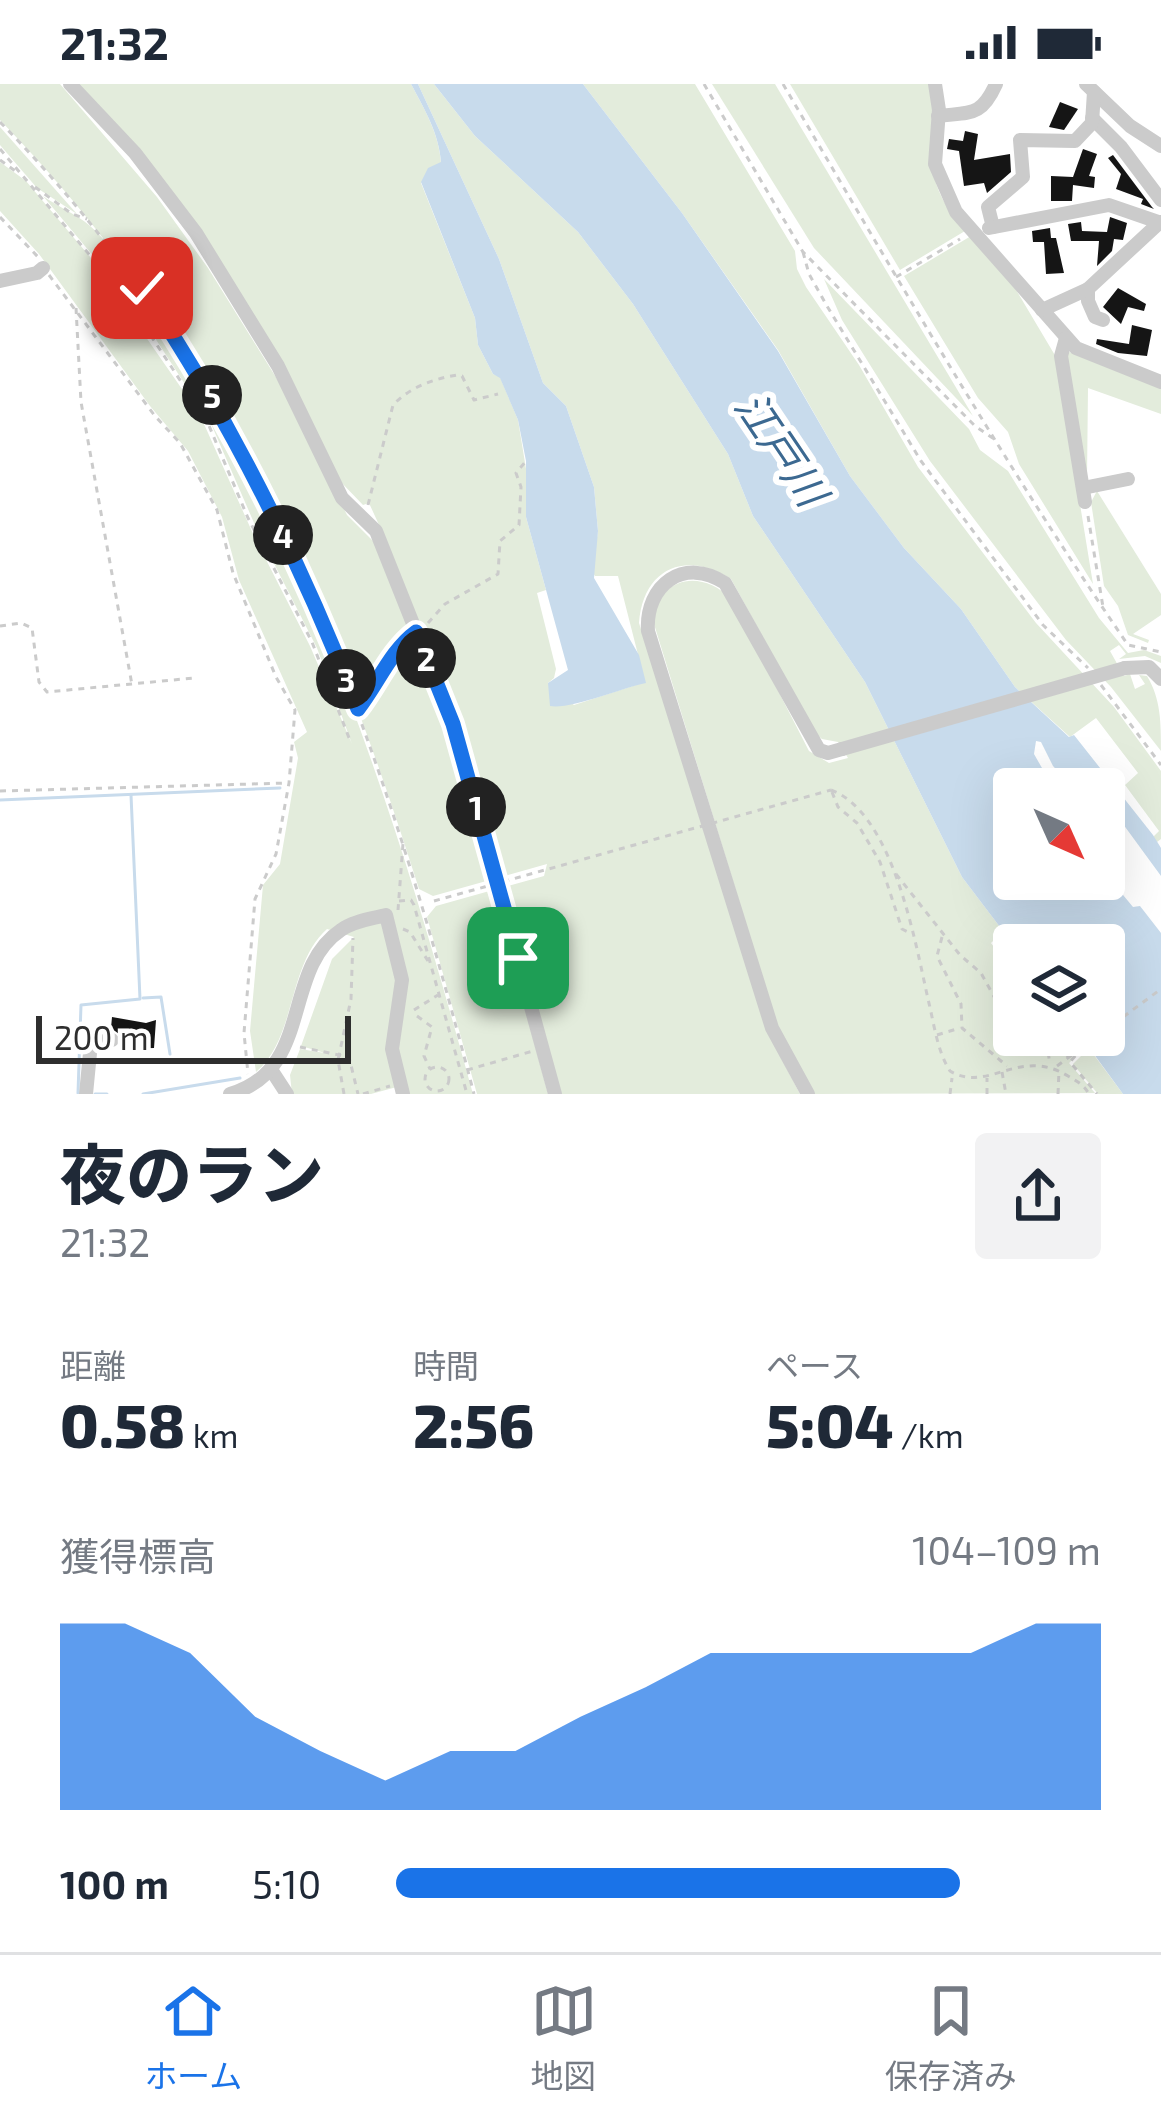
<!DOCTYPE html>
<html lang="ja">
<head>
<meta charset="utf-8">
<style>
	:root { --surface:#fff; --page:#f2f2f3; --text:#1f2937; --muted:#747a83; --line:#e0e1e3; --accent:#1a73e8 }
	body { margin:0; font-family:"Exo 2","Noto Sans JP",sans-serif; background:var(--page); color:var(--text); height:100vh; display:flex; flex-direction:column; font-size:45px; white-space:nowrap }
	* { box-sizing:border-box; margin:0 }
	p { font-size:39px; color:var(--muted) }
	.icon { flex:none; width:66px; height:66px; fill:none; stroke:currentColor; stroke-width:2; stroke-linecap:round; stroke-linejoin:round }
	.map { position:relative; height:1010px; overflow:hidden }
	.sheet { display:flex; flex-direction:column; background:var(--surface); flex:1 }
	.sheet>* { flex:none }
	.needle { width:78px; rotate:135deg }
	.buttons { position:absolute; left:993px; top:684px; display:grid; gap:24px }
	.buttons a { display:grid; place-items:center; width:132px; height:132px; border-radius:12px; background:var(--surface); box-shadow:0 12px 48px #0002; font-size:60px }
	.scale { position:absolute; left:36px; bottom:30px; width:315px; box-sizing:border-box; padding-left:12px; border:6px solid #2e2e2e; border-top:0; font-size:33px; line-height:42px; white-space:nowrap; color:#2e2e2e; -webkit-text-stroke:9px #fff; paint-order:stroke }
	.pin { position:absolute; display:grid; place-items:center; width:102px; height:102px; color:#fff; margin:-51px; border-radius:24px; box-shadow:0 6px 18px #0006 }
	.km { position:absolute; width:60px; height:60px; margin:-30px; border-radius:50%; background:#222; color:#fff; font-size:33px; line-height:60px; text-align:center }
	.round { display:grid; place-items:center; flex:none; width:126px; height:126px; border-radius:12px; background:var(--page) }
	.headline { display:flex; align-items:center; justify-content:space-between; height:204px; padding:0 60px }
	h1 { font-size:66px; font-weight:800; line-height:90px }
	.stats { display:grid; grid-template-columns:repeat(3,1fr); gap:18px; height:204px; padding:12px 60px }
	.stats div { display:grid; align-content:center }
	.stats b { font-size:60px; font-weight:800 }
	.stats small { font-size:33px; font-weight:400 }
	.stats p { font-size:33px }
	.chart { height:336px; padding:24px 60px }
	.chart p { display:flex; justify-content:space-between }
	.chart svg { width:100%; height:216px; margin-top:12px; fill:var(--accent); opacity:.7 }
	ul { padding:0 60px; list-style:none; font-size:39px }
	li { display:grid; grid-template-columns:192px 144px 1fr; align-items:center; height:90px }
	li i { height:30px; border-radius:15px; background:var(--accent) }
	.status { display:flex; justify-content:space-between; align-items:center; height:84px; padding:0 60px; background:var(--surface); direction:ltr }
	.status svg { height:33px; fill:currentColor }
	.menu { display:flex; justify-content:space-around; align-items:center; height:168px; border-top:3px solid var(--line); background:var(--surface); font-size:33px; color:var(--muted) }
	.menu a { display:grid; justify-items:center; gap:6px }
	.menu .active { color:var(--accent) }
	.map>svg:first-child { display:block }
	.green { fill:#e3ecdc }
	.water { fill:#c8dbec }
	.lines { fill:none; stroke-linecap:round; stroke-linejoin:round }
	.stream { stroke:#c8dbec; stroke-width:3 }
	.building { fill:#151515 }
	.path { stroke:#cbcbcb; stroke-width:3; stroke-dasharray:6 6; stroke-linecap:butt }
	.minor { stroke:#cbcbcb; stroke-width:14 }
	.path-bridge { stroke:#cbcbcb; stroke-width:3; stroke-dasharray:6 6; stroke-linecap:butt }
	.minor-bridge { stroke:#cbcbcb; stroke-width:14 }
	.route-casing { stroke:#fff; stroke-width:24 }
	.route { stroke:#1a73e8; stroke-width:15 }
	.labels { text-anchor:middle; stroke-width:12; stroke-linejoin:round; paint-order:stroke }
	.water-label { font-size:42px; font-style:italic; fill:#3c6991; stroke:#fff }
</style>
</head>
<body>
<div class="status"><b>21:32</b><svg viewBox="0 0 49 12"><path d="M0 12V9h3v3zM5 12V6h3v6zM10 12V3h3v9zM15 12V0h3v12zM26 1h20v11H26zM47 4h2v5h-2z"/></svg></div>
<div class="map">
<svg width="1161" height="1010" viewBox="0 0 1161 1010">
	<rect width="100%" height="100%" fill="#fff"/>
	<g class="green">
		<path d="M0 0H60L157 113 208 184 292 319 347 431 374 458 380 470 446 643 490 796 433 812 419 805C326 510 219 262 0 36Z"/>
		<path d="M75 0H411C425 26 439 50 441 79L421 99 475 234 478 261 493 290 500 293 518 336 527 391 526 433 546 506 537 509 556 585 554 594 548 599 574 621 645 598 618 492H595L592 487 598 447 594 403 566 322 543 299 499 175 418 0H434L475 52 578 148 633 220 728 370 753 432 865 598 962 793 1003 847 991 859 1014 890V951H1078L1085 964 1069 979 1095 1009 814 1010 779 947 654 540C656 493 701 484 731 515L809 667 829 679 848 674 838 658 822 655 816 650 731 495C686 466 643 484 639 539L768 949 800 1010H560L504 803 544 792 547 780 501 793 390 465 369 419 363 421 338 395 246 221Z"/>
		<polygon points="583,0 695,0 795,167 797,185 806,203 859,281 918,383 1036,539 1114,623 1161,687 1161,755 1157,758 1153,753 1159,747 1125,701 1138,689 1096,634 1070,653 1015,603 961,525 904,464 850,392 778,266 682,129"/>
		<polygon points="712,0 775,0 973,332 814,164"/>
		<path d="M790 0H930C944 65 911 84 965 147L900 186Z"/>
		<polygon points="0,43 77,130 37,104 0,61"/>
		<path d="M0 78 26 97 91 174 200 331 254 452 310 562 352 660 317 564 258 448 212 342 131 217 43 112C57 122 76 130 89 141 116 163 160 235 180 267 323 495 402 752 473 1010H407L404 1001 371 1010H292L290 991 300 965 325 969 301 962 332 875 354 853 327 845C287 881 297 953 256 988L250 947 263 801 280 780 298 674 294 658 307 648 239 496 222 433 188 367 150 322 39 170 0 127Z"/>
		<polygon points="971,152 1015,204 1056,273 1093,500 1019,380 1008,348 978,314 904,192"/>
		<path d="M824 195 969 345 980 366 1008 387 1099 534 1128 569 1144 566 1161 572V579L1145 572 1119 575 1126 570 1119 561 1110 567 1124 592 1130 590 1135 605 1145 600 1139 591 1147 592C1161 615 1161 639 1161 667L1111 603 1066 556 930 377 842 236Z"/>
		<polygon points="1069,268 1161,303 1161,330 1088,304 1087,394 1066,272"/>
		<polygon points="1097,407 1161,510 1161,531 1133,550 1149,556 1148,559 1128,551 1118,522 1104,502 1091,418"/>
		<polygon points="493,806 548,1010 477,1010 427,833 436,822"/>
		<polygon points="1087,966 1091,967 1123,1010 1098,1010 1073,980"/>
	</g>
	<g class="water">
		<path d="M411 0H418L499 175 543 299 566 322 594 403 598 447 594 494 639 571 646 599C622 604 569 626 550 622L548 599 568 586 526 433V377L518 336 500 294 493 290 478 261 475 234 421 98 428 84 441 78C439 50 425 26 411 0Z"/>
		<polygon points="434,0 583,0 682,129 778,267 850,392 904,464 961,525 1015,603 1069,653 1074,651 1153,751 1161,764 1161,792 1123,740 1104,734 1104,705 1074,705 1053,682 1041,658 1036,657 1034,670 1054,705 1014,705 1014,795 1104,795 1104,788 1133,823 1140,822 1161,849 1161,1010 1123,1010 1080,951 1094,951 1105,961 1099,951 1104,951 1104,861 1028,861 1016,848 1003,847 962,793 865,598 753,432 728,370 633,220 578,148 475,52"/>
	</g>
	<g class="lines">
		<g class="stream">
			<polyline points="0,716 280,704"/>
			<polyline points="143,914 161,913 170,970"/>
			<polyline points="78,1009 81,921 140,915 131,711"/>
			<polyline points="95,1010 107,1010"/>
			<polyline points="143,1010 240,994"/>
		</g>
	</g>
	<g class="building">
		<polygon points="1060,18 1078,25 1064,46 1049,43"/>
		<polygon points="965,47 978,50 974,76 1010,70 1011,88 987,109 984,99 964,102 959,67 947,65 949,55 963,57"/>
		<polygon points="1083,65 1097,70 1089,92 1095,93 1094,104 1073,101 1072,117 1051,117 1051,92 1073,93"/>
		<polygon points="1113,71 1152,123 1154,125 1141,120 1143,115 1116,105 1121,90 1108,74"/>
		<polygon points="1110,133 1127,139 1123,156 1114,155 1112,167 1097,182 1099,157 1071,157 1068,140 1081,138 1082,147 1107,148"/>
		<polygon points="1050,144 1051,154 1056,154 1064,189 1046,190 1044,158 1033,158 1032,147"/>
		<polygon points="1118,204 1146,220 1144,227 1128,223 1121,240 1103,223"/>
		<polygon points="1132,241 1152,246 1147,272 1118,269 1096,260 1097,255 1129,260"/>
		<polygon points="112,933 146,939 156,936 154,964 118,965 123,953 111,944"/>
	</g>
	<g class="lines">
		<g class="path">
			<polyline points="704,0 803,168 975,342 997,357"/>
			<path d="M783 0C894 189 1004 380 1128 561L1161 568"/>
			<path d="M0 38C265 307 381 653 474 1010"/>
			<polyline points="0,65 126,214 207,337 248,434 312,558 351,659"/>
			<polyline points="0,76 18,89"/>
			<polyline points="35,103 72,130 87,135"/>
			<polyline points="0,133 38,173"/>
			<polyline points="803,168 809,190 827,222 921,377 1043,541 1088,584"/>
			<polyline points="49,191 155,332 180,359 217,426 233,489 276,593 295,626 289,699 276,770 255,815 244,949 248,990"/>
			<polyline points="896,193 960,155"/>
			<polyline points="76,224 81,318 132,601"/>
			<path d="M368 421 393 321C410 303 433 295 457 291L462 292 474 316 498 310"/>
			<polyline points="1088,432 1103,523"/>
			<polyline points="428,539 445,520 498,490 500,457 519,441 521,403 516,389 526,377"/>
			<polyline points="0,542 21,539 32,544 39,598 47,608 194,594"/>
			<polyline points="1101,601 1161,681"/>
			<polyline points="360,622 377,603 406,557"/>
			<path d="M831 706C893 729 915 857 928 915 934 939 937 967 950 987 988 1010 1019 962 1068 992 1078 998 1083 1000 1089 1010"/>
			<polyline points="0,707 287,699"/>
			<polyline points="832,708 838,723 857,739 880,778 902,845 912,850"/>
			<polyline points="896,790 960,871 981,889 1002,927 1014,937"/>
			<polyline points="399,817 411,816 414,821 467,1010"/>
			<polyline points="398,826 403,760"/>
			<polyline points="403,845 410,848 428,877"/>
			<polyline points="942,853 937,872 961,920 962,944 1007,982"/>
			<polyline points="994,905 1014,903"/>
			<polyline points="414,926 438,911"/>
			<polyline points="417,932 432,943 424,972 430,985"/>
			<polyline points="1104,947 1161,905"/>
			<polyline points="937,951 960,944"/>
			<polyline points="1032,951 1048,968 1050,980"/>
			<polyline points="1053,951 1069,974"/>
			<polyline points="300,963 349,973 358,1010"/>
			<polyline points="1083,963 1070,978 1097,1010"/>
			<polyline points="1057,982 1099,951"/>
			<circle cx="437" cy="995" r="12"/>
			<polyline points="467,986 533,967"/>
			<polyline points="1002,988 1006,1010"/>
			<polyline points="344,1010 338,976 351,915 353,854"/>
			<polyline points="363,1010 390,1002"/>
			<polyline points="950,1010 952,994"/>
			<polyline points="987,1010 987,994"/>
			<polyline points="1058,1010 1059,987"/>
		</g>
		<g class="minor">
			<polyline points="70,0 135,69 196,149 278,282 342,414 376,447 453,640 555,1010"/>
			<polyline points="935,0 939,26 935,80 956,128 1076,264 1161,298"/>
			<polyline points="1086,0 1130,42 1161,62"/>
			<path d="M938 32C971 28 981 33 996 0"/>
			<polyline points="1092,34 1121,63 1161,116"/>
			<polyline points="993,143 988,123 1023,93 1020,56 1075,57 1092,39 1094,8"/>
			<polyline points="989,144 1109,121 1161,139"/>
			<polyline points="0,197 37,189 43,184"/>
			<polyline points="1088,205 1088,217 1095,233 1103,236"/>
			<polyline points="1042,226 1088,205 1160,138"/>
			<polyline points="1066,254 1061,272 1085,418"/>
			<polyline points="1083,404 1128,395"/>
			<polyline points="1125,584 1149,583 1161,595"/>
			<polyline points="272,987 287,1010"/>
			<polyline points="86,1010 91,959 112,956"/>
			<path d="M230 1010C314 986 281 886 341 846 353 837 371 835 386 831L402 896 392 965 403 1010"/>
			<path d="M808 1010 772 944 648 547C645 501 684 472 725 499L819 666 828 669 842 665"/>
		</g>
		<polyline class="path-bridge" points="434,817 831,706"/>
		<polyline class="minor-bridge" points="842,665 1125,584"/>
	</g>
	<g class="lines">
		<g class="route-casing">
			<path id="route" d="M142 204C231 336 300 476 358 625 377 601 391 566 416 548L453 640 518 874"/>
		</g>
		<use href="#route" class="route"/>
	</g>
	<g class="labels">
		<g class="water-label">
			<text transform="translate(781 365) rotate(56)" y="15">江戸川</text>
		</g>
	</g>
</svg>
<div class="buttons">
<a><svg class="needle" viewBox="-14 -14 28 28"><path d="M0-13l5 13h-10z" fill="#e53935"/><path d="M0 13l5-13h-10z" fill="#747a83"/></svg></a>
<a><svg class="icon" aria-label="layers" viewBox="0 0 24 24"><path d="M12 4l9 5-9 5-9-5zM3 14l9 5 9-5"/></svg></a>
</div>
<div class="scale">200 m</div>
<div class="pin" style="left:518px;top:874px;background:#1e9e55"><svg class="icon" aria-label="arrive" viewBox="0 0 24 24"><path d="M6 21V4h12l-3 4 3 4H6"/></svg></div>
<div class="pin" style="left:142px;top:204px;background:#d93025"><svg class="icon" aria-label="check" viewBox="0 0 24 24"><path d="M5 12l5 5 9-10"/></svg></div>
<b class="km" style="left:476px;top:723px">1</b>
<b class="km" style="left:426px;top:574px">2</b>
<b class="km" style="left:346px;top:595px">3</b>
<b class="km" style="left:283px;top:451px">4</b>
<b class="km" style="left:212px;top:311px">5</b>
</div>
<section class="sheet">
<div class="headline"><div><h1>夜のラン</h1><p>21:32</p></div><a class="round"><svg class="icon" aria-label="share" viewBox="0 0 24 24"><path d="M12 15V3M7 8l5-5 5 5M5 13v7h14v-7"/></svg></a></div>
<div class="stats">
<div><p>距離</p><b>0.58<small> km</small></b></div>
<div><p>時間</p><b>2:56</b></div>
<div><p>ペース</p><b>5:04<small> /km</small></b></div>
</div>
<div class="chart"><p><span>獲得標高</span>104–109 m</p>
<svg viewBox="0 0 160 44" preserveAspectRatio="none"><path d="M0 44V6L10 6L20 12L30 25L40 32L50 38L60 32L70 32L80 25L90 19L100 12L110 12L120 12L130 12L140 12L150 6L160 6V44z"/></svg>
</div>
<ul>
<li><b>100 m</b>5:10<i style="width:80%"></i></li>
</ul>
</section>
<nav class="menu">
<a class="active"><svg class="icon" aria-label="home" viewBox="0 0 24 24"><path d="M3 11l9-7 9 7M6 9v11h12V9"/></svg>ホーム</a>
<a><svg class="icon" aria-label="map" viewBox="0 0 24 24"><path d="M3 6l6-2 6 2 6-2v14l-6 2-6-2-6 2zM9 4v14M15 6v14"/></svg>地図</a>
<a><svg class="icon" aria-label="saved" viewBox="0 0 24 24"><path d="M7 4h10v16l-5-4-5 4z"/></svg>保存済み</a>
</nav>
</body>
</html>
